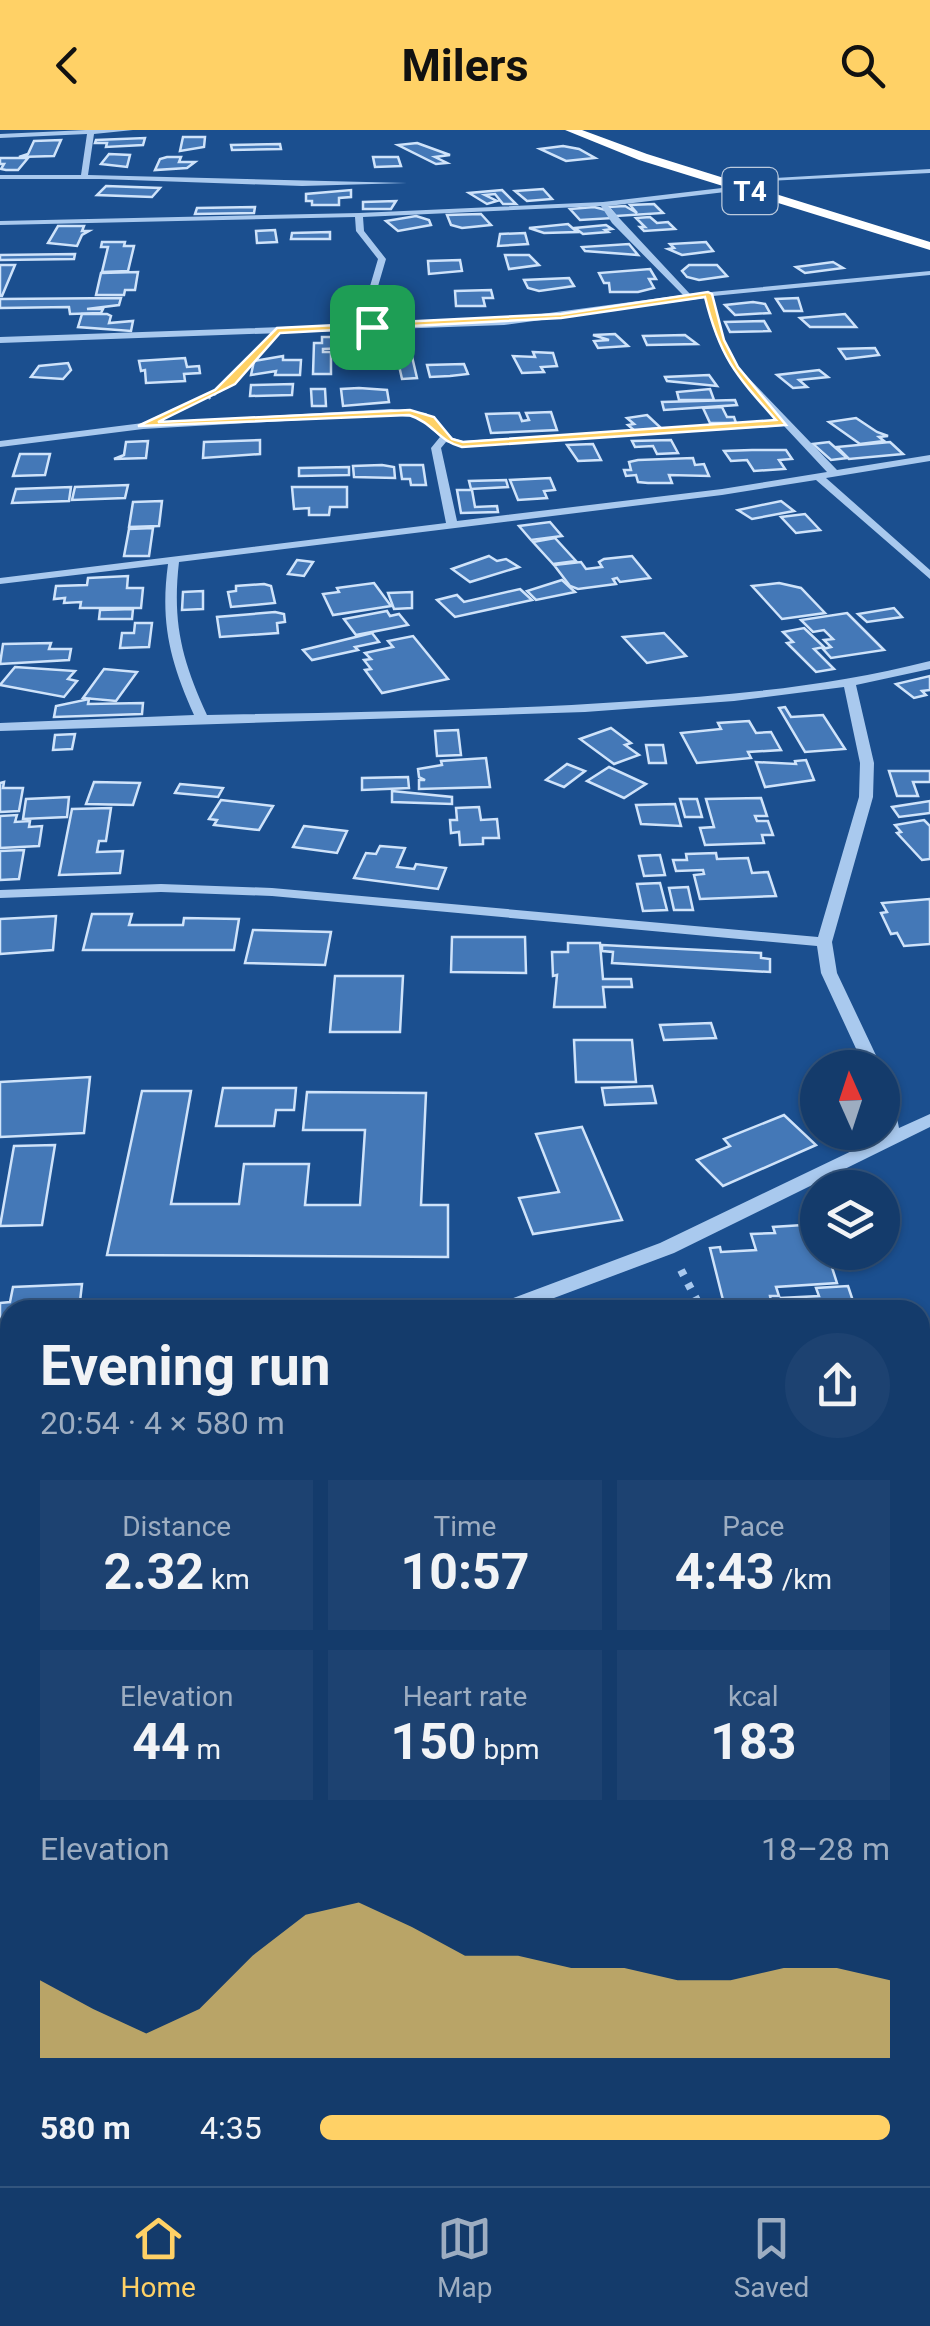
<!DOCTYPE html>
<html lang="en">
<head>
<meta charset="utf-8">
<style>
	:root { --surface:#143b6b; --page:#1d4271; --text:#f1f3f6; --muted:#9dadc1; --line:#33557e; --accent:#ffd166 }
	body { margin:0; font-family:Roboto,sans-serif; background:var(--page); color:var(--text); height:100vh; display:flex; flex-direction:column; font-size:38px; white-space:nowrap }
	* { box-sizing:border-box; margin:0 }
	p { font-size:32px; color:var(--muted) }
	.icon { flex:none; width:55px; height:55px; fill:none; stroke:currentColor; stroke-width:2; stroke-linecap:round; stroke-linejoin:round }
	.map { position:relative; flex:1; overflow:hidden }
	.panel { position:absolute; left:0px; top:1170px; width:930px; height:888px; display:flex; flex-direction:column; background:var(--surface); border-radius:30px 30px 0 0; box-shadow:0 2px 8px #0004,0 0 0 2px var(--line) }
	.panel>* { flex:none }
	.needle { width:65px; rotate:357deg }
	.buttons { position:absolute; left:800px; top:920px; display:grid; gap:20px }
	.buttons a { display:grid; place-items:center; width:100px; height:100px; border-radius:50%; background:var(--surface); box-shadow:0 2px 8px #0004,0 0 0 2px var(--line); font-size:50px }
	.pin { position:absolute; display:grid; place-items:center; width:85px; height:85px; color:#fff; margin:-42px; border-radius:20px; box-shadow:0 5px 15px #0006 }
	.round { display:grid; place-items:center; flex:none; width:105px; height:105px; border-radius:52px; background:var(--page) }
	.overview { display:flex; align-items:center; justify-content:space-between; height:170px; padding:0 40px }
	h1 { font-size:55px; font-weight:700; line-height:75px }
	.figures { display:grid; grid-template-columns:repeat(3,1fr); gap:15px; height:170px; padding:10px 40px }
	.figures div { display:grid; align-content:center; border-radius:0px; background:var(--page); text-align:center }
	.figures b { font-size:50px; font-weight:700 }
	.figures small { font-size:28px; font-weight:400 }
	.figures p { font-size:28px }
	.chart { height:280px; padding:20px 40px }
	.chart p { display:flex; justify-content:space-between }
	.chart svg { width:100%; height:180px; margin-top:10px; fill:var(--accent); opacity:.7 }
	ul { padding:0 40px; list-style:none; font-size:32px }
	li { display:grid; grid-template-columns:160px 120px 1fr; align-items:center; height:75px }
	li i { height:25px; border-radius:12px; background:var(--accent) }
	header { display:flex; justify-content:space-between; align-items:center; height:130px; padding:0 40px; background:var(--accent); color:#111; font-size:45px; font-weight:700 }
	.menu { display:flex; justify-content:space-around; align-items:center; height:140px; border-top:2px solid var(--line); background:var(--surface); font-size:28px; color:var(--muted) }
	.menu a { display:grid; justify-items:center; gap:5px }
	.menu .on { color:var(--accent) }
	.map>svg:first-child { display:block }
	.building { fill:#4478b7; stroke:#cfe3fa; stroke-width:2.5 }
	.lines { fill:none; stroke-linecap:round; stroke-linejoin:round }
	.path-far2 { stroke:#a9c9ee; stroke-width:4; stroke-dasharray:2.5 4; stroke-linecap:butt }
	.path-far1 { stroke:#a9c9ee; stroke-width:8; stroke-dasharray:6 9; stroke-linecap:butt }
	.path { stroke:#a9c9ee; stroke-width:9; stroke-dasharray:8 11; stroke-linecap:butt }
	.minor { fill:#a9c9ee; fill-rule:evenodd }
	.highway { fill:#fff; fill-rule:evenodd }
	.route { fill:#ffd166; stroke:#fff; stroke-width:2.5; fill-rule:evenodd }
	.labels { text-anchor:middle; stroke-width:8; stroke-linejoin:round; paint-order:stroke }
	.shield { fill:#1b4f8f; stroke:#bbcadd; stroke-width:2.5 }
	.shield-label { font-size:28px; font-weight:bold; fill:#fff }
</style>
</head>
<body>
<header><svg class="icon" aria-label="back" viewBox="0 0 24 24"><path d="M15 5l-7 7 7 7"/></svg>Milers<svg class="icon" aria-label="search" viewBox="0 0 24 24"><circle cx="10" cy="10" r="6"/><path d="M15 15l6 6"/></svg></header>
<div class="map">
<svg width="930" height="2056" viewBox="0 0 930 2056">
	<rect width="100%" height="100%" fill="#1b4f8f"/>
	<g class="building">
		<polygon points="183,7 205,7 204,17 180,21"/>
		<polygon points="145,8 143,15 106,17 107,13 95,13 96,10"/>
		<polygon points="61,10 54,26 19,27 28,24 34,11"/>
		<polygon points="417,13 450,25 435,27 447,33 436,34 398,15"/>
		<polygon points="280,14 281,19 232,20 231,15"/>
		<polygon points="563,16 579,19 595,28 566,31 540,19"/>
		<polygon points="109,24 130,25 127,37 101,34"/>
		<polygon points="167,27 181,27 179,32 195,32 187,38 155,40 160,29"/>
		<polygon points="373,27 398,27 401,36 375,37"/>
		<polygon points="0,28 28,28 18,40 6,40 1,39 4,34 0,34"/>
		<polygon points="106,56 160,58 152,67 97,65"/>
		<polygon points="543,59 552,69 527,71 515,61"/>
		<polygon points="351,60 351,67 339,68 339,75 312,75 312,71 306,71 306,64"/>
		<polygon points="502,60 516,74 503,74 495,64 485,65 497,71 487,74 469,63"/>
		<polygon points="396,71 391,79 363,79 363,72"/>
		<polygon points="654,74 663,83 616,86 608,77 625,76 637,83 630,75"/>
		<polygon points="255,77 254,83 195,84 197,78"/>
		<polygon points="594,77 606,80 614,88 580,90 570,79"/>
		<polygon points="481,84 491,95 462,98 451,95 447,85"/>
		<polygon points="416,86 429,90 431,95 398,101 386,91"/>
		<polygon points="650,87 657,93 668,92 675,99 644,101 640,97 645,97 636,88"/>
		<polygon points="568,94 577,102 544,103 529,98"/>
		<polygon points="606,95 612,99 605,100 608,102 583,104 575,98"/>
		<polygon points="58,96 84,96 82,101 89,101 82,105 77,116 48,113"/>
		<polygon points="275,100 277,112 257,113 256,101"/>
		<polygon points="330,102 330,109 291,109 292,103"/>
		<polygon points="525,103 528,114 498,116 500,104"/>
		<polygon points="102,112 125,112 124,116 134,116 128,141 102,142 108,117 101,117"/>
		<polygon points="706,112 713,121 682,125 668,119 674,118 670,114"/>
		<polygon points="629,114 638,125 585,121 582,117"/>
		<polygon points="75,124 74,129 0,130 0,125"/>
		<polygon points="505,125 529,125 539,135 509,139"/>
		<polygon points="460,130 462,141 429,144 428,131"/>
		<polygon points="833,132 843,138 805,143 796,137"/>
		<polygon points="0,135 15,135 2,166 0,166"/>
		<polygon points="689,135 717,135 727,146 699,150 687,147 682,141"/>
		<polygon points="650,139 656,149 649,149 654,158 638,162 610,162 609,153 604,153 599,143"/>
		<polygon points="138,142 135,160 125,160 124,165 96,165 101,143"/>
		<polygon points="569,148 574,156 539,161 528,158 524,150"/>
		<polygon points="491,160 493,168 483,168 485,176 456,176 455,161"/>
		<polygon points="121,168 119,175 87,179 103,179 101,183 70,184 69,177 0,178 0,169"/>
		<polygon points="798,168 802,181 784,181 776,169"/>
		<polygon points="753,172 765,174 770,183 735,185 725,175"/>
		<polygon points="82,184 107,184 111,186 109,193 133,191 131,201 78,197"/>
		<polygon points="845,184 856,197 810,197 800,188"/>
		<polygon points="764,191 770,201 730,202 725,192"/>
		<polygon points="615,204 628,216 598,218 594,211 609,210 593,205"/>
		<polygon points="685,205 697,214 647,215 643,206"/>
		<polygon points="322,207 339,207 350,212 350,218 323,219 323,222 331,222 331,244 313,244 314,213 322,213"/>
		<polygon points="403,211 405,216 363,218 362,212"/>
		<polygon points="395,218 410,218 417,248 402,249"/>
		<polygon points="875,218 879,225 846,229 839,219"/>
		<polygon points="533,222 553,223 557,236 541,237 544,242 522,243 513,226 535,227"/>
		<polygon points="283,226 283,230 301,230 300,245 275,245 276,241 251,245 254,231"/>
		<polygon points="185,228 187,237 199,236 200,243 184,244 185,251 146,253 145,240 141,241 139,231"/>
		<polygon points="68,233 71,240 63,249 31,247 39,236"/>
		<polygon points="464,234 468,244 450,246 430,247 427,235"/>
		<polygon points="819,240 828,247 799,250 807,257 793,258 777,245"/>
		<polygon points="709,245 717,256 667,251 665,247"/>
		<polygon points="293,254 292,265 250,266 251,255"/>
		<polygon points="359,258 387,260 389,272 343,276 341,259"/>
		<polygon points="311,259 325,259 326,276 312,276"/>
		<polygon points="710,259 714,270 679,270 677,262"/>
		<polygon points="735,270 737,275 664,280 662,272"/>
		<polygon points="722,277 727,287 734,287 736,293 710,293 703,278"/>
		<polygon points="551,282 557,300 491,303 486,284 519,283 522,291 529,290 526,283"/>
		<polygon points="647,285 661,298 635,301 628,295 634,294 627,288"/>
		<polygon points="856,288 877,302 888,306 879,307 884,311 860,314 829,292"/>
		<polygon points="260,310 260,324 203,328 204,312"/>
		<polygon points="671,310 678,323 657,324 653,316 635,317 632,311"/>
		<polygon points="148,311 146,328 114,329 124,325 126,312"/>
		<polygon points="829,312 847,328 831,330 813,314"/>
		<polygon points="890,312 903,324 849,329 837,317"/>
		<polygon points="593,314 601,330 578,331 567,315"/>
		<polygon points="752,320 786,320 792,329 779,330 785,339 754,341 747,330 731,331 724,321"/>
		<polygon points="20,324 50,324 45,345 13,346"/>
		<polygon points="693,328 695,335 704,334 709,346 669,345 672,353 648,353 638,352 636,345 626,346 624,340 631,340 629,332 638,330"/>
		<polygon points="382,335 394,337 395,348 354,347 353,336"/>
		<polygon points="400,335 423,335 426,355 411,355 410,349 402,349"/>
		<polygon points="349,337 349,345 299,346 299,338"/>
		<polygon points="550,348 555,360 544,361 547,368 518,370 510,350"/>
		<polygon points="506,350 508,357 471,359 469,351"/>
		<polygon points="128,355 125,368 72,370 75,357"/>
		<polygon points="71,357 69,371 12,373 16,359"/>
		<polygon points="292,357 347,357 347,377 330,377 329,385 309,385 309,378 294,379"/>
		<polygon points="457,360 472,360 475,377 497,376 498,382 461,383"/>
		<polygon points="162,371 159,396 129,397 133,372"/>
		<polygon points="781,371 794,381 752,389 738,380"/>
		<polygon points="805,384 820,400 796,403 781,387"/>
		<polygon points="550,392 562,406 531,410 519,396"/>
		<polygon points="153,398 149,426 124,426 129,399"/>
		<polygon points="555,408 576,431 553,434 533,412"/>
		<polygon points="489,426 497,431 506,429 519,437 470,452 452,439"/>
		<polygon points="632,426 650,448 620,452 617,448 613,449 616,454 578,459 570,456 554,435 581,432 586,439 602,437 599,432 604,429"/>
		<polygon points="297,430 313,432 304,446 288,444"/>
		<polygon points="128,446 127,458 143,458 141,478 80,478 81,472 64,473 65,468 54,469 56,456 87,455 88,448"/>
		<polygon points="562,450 575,462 536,470 527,461"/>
		<polygon points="374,453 391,476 333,485 323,464 339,462 337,458"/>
		<polygon points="779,453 801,458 825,483 782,489 752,456"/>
		<polygon points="264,454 271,456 275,473 231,477 228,462 236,461 236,456"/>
		<polygon points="520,459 532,470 455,487 437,470 457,465 464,472"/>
		<polygon points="203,461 203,479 182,480 183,462"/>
		<polygon points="412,462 412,478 394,479 388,463"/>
		<polygon points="894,478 902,487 867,492 858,484"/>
		<polygon points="133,479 132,489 99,489 100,480"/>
		<polygon points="387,481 390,486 399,484 408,495 356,505 344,489"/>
		<polygon points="275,482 284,484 285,492 277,493 278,503 220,507 217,487"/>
		<polygon points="847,483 884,520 831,528 823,519 831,517 824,510 833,509 824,500 813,502 801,490"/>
		<polygon points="135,493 152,493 149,517 120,518 122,503 134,503"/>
		<polygon points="804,498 824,517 814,519 834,539 816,542 787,513 793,512 783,502"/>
		<polygon points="372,503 379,512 355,517 358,520 312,530 303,520"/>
		<polygon points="664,503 686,526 647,533 623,507"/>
		<polygon points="413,506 448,549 382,563 365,540 371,539 364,530 371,529 365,523 393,517 388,511"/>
		<polygon points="51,513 49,519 71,519 69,530 0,534 3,514"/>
		<polygon points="15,537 75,541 68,549 77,551 64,567 0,555"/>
		<polygon points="104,539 137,542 116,571 83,568"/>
		<polygon points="930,546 930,560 922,561 926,565 914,568 896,554"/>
		<polygon points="89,569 88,574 143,573 142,584 54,587 56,576"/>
		<polygon points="785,577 791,587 823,585 845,619 805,622 779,578"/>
		<polygon points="749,591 756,603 771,602 781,620 748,622 751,628 697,633 681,603 721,599 718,593"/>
		<polygon points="611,598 631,613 625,615 639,625 614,634 580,609"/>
		<polygon points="458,600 461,625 437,626 435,601"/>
		<polygon points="75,604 72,619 53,620 55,605"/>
		<polygon points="646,615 663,615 666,633 649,633"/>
		<polygon points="486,628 490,657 419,659 419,650 425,650 419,647 418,639 442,635 441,631"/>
		<polygon points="806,630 814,650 765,657 756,632 796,634 795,631"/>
		<polygon points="567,634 585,641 564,657 546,650"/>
		<polygon points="609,637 646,654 624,668 587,651"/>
		<polygon points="889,641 930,641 930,652 913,652 918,666 897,666"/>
		<polygon points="408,647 409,658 362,660 362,648"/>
		<polygon points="4,652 3,658 23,658 19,681 0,682 0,653"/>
		<polygon points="94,652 140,653 133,675 86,674"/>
		<polygon points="180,654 223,658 218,667 175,663"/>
		<polygon points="392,661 452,667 452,674 392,672"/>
		<polygon points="69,667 67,687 23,689 26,669"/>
		<polygon points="761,668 767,686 755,686 757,691 768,691 773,705 762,705 764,713 705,715 700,698 714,697 706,669"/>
		<polygon points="680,669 697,669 702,687 685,687"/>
		<polygon points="221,670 273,676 259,700 214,695 217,690 209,689"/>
		<polygon points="930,671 930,683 899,687 892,677"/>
		<polygon points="675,674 681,696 641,694 636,675"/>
		<polygon points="479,677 481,690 497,689 499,708 483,708 483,714 460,715 459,702 451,703 450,690 457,690 456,678"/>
		<polygon points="111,678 106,711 99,711 97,722 123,721 120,743 59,745 72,679"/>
		<polygon points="17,685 15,692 30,691 29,697 42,696 39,716 0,718 0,686"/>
		<polygon points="924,690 930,696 930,729 922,730 897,703 901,702 895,695"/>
		<polygon points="304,696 347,701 337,723 293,717"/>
		<polygon points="380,716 405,718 397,737 414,739 416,734 446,738 438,759 354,748 366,723 376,724"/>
		<polygon points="24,720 19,749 0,750 0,721"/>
		<polygon points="716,723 717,729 748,728 752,743 768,742 776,766 700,769 694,745 704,744 703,740 676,741 673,730 687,730 686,724"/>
		<polygon points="660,725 665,745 644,746 639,726"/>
		<polygon points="660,753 667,780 643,781 637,754"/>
		<polygon points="688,757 693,780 674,780 669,758"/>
		<polygon points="930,769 930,814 904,816 897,803 891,804 881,783 887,782 882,773"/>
		<polygon points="92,784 132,784 129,795 183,795 184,788 239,789 234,820 83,820"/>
		<polygon points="56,786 53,820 0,824 0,789"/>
		<polygon points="253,800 331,802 325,835 245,833"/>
		<polygon points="452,807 525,807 526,843 451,842"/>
		<polygon points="568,813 600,813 603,849 631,849 632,857 603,857 605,877 554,877 557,845 553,846 552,822 568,822"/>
		<polygon points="602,815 761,823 761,828 770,829 770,842 612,833 613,822 602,821"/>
		<polygon points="335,846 403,846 400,902 330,902"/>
		<polygon points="711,893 716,908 664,910 660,895"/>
		<polygon points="574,910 632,910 636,952 576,952"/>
		<polygon points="90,947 84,1003 0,1007 0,952"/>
		<polygon points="652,956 656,973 605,975 602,958"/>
		<polygon points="223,958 296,958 294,980 276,980 274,996 216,996"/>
		<polygon points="142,961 191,961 171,1074 239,1074 244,1034 309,1034 305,1075 360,1075 365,1000 303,1000 307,962 426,963 421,1075 448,1075 448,1127 107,1125"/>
		<polygon points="784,985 816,1015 723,1056 697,1030 730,1016 724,1009"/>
		<polygon points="582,997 622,1090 533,1104 519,1068 559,1062 536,1004"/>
		<polygon points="55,1015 42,1095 0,1096 14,1016"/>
		<polygon points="818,1094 818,1122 827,1122 837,1153 776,1157 779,1166 770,1166 771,1171 724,1174 710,1118 720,1117 721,1122 756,1120 751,1104 775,1103 773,1097"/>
		<polygon points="82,1154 79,1180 10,1180 10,1221 0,1221 0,1173 10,1172 13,1157"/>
		<polygon points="848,1156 856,1180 784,1180 781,1168 819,1166 816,1158"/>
		<polygon points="930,1275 930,1346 920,1347 920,1276"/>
		<rect x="0" y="1582" width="10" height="115"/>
	</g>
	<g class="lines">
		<polyline class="path-far2" points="208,268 232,252 258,223"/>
		<g class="path-far1">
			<polyline points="681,1140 702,1180"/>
			<polyline points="920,1402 930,1400"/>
		</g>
		<polyline class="path" points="920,1588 930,1610"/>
		<g class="minor">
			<polygon points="86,0 133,0 94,4 88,45 407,53 302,56 101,49 0,49 0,45 81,45 87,4 0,8 0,4"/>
			<polygon points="930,39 930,43 726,53 722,51"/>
			<path d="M739 56 742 60 608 76 690 164 930 141V145L713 166 724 210 739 238 837 340 930 325V331L826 348 930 440V449L816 350 722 365 179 432C172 493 182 530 207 585 349 582 492 581 635 571 734 565 833 556 930 531V539L856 555 874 633 873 667 832 812 837 843 882 938H865L821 843 817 816 272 766 161 762 0 768V760L161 754 272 758 818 807 859 667 860 633 844 557 734 571 585 582 0 601V593L194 585C170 531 160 493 168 434L0 454V448L446 393 431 318 440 307 420 288 391 285 143 299 0 317V311L143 293 391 279 426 283 453 308 463 311 778 290C734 243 721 232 705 168L504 195 0 213V207L368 194V163L378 129 356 101 355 87 0 95V91L359 83 603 72ZM601 76 612 93 683 165 504 189 376 194V163L386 129 364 101 363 87ZM784 296 827 342 722 359 457 391 441 318 446 312 462 317Z"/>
			<polygon points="882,948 890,953 899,998 930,984 930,997 674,1123 522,1180 492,1180 495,1175 660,1113 883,1006"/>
			<polygon points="10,1317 10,1333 0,1335 0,1319"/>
			<polygon points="525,2048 628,2048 631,2056 522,2056"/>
		</g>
		<polygon class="highway" points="565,0 582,0 647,24 930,112 930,120 639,30"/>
	</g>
	<path class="route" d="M708 162 712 164 724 210 738 237 786 295 462 317C438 311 434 293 409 285L138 296 215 260 277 198 561 184ZM705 167C720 228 736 245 776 290L463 312 452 309 434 287 410 280 158 292 235 254 280 203 561 188Z"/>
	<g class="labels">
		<rect class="shield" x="722.5" y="38" width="55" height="46" rx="8"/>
		<g class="shield-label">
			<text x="750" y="71">T4</text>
		</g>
	</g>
</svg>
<div class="buttons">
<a><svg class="needle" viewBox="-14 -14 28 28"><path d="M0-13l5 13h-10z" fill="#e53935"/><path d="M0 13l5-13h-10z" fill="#9dadc1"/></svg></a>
<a><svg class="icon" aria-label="layers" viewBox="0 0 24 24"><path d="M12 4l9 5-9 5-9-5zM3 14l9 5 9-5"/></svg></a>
</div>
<div class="pin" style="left:372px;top:197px;background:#1e9e55"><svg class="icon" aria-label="arrive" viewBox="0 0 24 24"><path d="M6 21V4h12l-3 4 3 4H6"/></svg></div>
<section class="panel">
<div class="overview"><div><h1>Evening run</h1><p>20:54 · 4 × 580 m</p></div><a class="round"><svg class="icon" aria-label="share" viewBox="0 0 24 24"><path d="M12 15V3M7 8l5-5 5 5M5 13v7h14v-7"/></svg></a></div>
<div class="figures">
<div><p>Distance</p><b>2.32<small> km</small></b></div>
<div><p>Time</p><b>10:57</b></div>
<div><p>Pace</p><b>4:43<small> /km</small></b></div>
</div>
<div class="figures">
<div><p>Elevation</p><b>44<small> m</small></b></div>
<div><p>Heart rate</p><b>150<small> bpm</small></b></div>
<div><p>kcal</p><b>183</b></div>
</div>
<div class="chart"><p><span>Elevation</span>18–28 m</p>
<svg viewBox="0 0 160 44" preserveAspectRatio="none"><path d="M0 44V25L10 32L20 38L30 32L40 19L50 9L60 6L70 12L80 19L90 19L100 22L110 22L120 25L130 25L140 22L150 22L160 25V44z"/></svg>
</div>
<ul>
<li><b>580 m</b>4:35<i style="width:100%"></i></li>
</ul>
</section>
</div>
<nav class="menu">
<a class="on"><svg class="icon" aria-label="home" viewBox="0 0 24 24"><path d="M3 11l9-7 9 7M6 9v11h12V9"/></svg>Home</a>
<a><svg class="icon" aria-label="map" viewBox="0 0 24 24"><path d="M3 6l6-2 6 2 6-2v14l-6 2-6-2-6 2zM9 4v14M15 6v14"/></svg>Map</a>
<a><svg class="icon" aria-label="saved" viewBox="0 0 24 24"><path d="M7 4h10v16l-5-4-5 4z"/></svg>Saved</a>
</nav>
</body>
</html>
